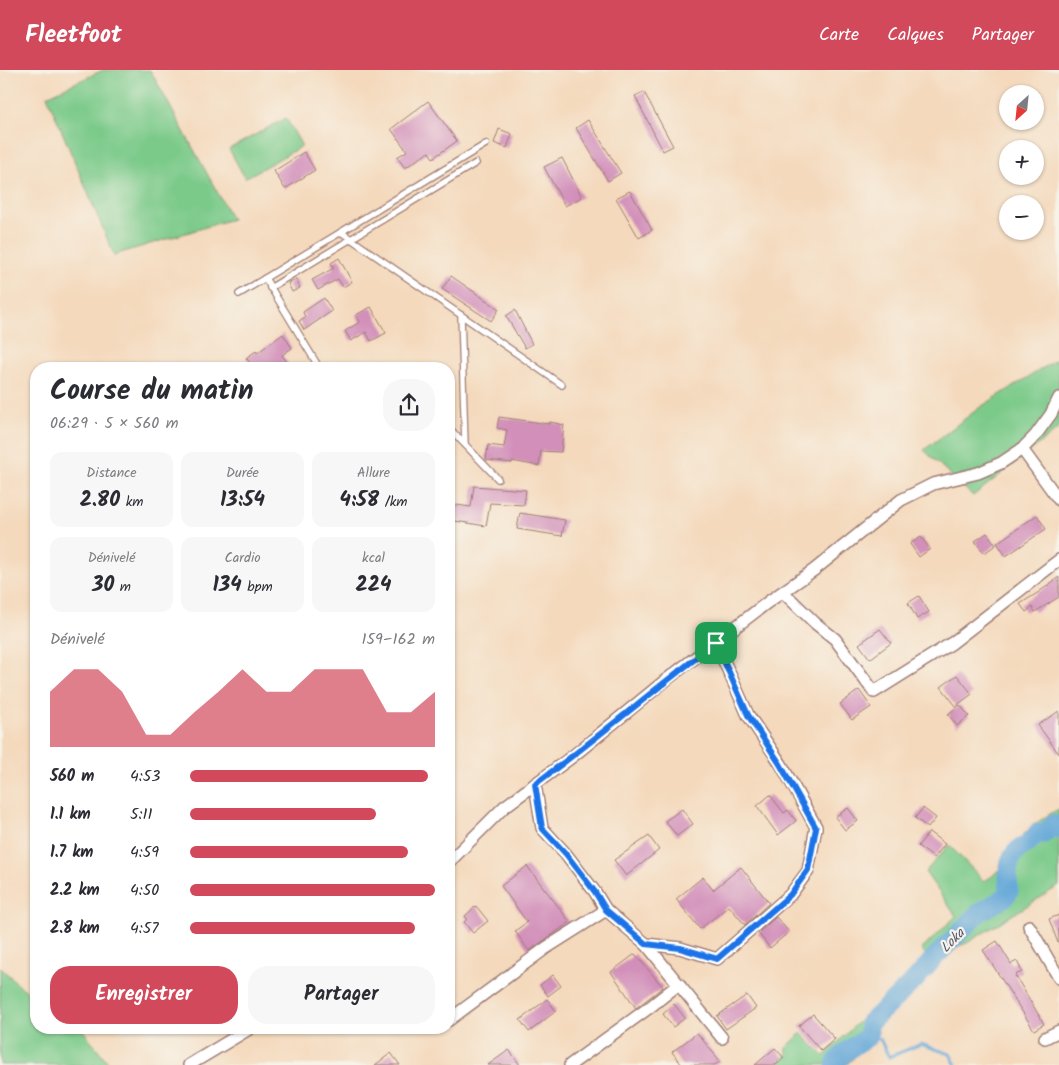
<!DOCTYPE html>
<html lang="fr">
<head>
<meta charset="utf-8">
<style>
	:root { --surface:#fff; --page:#f7f7f7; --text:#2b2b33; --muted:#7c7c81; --accent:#d1495b }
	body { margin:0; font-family:Kalam,sans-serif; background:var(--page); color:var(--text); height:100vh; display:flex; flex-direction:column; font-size:19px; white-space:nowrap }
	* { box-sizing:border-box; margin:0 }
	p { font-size:16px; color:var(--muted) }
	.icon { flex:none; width:28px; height:28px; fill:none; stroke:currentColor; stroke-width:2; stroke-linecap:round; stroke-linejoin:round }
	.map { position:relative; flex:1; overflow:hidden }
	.side { position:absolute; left:30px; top:292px; width:425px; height:672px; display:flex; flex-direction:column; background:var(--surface); border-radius:20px; box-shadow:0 1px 4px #0004 }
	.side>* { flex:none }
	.needle { width:32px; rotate:207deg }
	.tools { position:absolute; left:999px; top:15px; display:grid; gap:10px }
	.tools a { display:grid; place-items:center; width:45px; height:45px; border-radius:50%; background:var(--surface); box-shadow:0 1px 4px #0004; font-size:25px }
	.pin { position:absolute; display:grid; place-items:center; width:42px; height:42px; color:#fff; margin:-21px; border-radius:10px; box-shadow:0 2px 8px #0006 }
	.round { display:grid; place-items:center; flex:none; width:52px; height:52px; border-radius:20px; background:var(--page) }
	.summary { display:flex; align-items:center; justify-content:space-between; height:85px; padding:0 20px }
	h1 { font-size:28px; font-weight:700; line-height:38px }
	.metrics { display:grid; grid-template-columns:repeat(3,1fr); gap:8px; height:85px; padding:5px 20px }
	.metrics div { display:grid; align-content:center; border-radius:12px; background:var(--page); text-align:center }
	.metrics b { font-size:21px; font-weight:700 }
	.metrics small { font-size:14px; font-weight:400 }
	.metrics p { font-size:14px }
	.chart { height:140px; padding:10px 20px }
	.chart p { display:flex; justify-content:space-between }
	.chart svg { width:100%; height:90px; margin-top:5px; fill:var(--accent); opacity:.7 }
	.primary-button { display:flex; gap:10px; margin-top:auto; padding:10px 20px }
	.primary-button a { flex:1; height:58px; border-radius:20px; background:var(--accent); color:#fff; font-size:20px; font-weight:700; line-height:58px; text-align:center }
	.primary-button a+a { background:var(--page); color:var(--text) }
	ul { padding:0 20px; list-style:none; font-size:16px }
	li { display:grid; grid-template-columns:80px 60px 1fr; align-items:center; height:38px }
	li i { height:12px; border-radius:6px; background:var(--accent) }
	header { display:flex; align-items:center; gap:30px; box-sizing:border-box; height:70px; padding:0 25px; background:var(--accent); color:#fff }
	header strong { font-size:24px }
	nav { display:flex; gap:28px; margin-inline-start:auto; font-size:18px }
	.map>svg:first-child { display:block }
	.green { fill:#7bca8a; stroke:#62745a }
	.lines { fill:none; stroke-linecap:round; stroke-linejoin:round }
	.stream { stroke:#64a7d8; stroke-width:3 }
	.river { stroke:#64a7d8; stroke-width:19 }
	.building { fill:#d28fba }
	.lane-casing { stroke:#9f7c74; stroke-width:8 }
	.street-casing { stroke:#9f7c74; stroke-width:14 }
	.lane { stroke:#fff; stroke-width:5.5 }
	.street { stroke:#fff; stroke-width:11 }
	.route-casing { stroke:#fff; stroke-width:10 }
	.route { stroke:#1a73e8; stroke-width:6 }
	.labels { text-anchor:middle; stroke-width:4.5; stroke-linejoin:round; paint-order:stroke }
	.water-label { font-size:14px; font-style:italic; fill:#545570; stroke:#f7f3e8 }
</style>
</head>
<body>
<header>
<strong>Fleetfoot</strong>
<nav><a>Carte</a><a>Calques</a><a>Partager</a></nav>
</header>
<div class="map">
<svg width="1059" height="995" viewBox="0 0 1059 995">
	<rect width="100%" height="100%" fill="#f7f3e8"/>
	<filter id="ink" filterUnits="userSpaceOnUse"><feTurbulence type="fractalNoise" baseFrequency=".02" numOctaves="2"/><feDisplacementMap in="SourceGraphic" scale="10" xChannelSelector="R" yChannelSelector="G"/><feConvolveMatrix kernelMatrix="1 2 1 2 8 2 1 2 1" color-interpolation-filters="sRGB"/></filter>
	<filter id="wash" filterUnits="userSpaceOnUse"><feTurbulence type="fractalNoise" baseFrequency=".0096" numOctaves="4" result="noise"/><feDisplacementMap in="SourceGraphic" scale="20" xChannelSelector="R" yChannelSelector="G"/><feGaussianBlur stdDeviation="1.12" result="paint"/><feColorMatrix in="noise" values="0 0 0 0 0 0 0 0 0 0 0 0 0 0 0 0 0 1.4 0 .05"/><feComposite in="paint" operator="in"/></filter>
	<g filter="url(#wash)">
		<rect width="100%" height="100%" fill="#f4d9bc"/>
		<g class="green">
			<polygon points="103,0 150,0 232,149 114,185 47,26"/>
			<polygon points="286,48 302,76 245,108 229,79"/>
			<polygon points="1059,288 1059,358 973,426 924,380 979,338"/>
			<path d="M1059 739V816L967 873 944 881 933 890 921 880 956 846 925 802 949 775 984 811C1003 803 1010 779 1024 764 1034 754 1047 745 1059 739Z"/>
			<polygon points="0,897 21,917 36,927 36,959 82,959 110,995 0,995"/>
			<polygon points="862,948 878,962 868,975 846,995 776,995 787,985 787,977 801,963 824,986"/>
		</g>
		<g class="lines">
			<polyline class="stream" points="869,966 880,969 889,987 921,974 950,984 956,995"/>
			<path class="river" d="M835 995C839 983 858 974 869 966V953L915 910 934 888 980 842 1004 828 1009 822C1008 807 1005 790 1019 779 1028 772 1030 774 1037 763L1044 764 1053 754 1059 759"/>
		</g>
		<g id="blocks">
			<g class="building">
				<polygon points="644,22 673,76 663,81 635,26"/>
				<polygon points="428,31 457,71 433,88 429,82 405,98 397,87 407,81 391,59"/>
				<polygon points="588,50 621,103 608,111 576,58"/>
				<polygon points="499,59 512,64 507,78 494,73"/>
				<polygon points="304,82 315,100 285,119 274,101"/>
				<polygon points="562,88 582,127 565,136 544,97"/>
				<polygon points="630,121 652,160 639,168 616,128"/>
				<polygon points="339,188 352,212 343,217 338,209 318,220 312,210 334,198 331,193"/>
				<polygon points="451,206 499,239 491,251 442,219"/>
				<polygon points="296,209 300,218 292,222 288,213"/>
				<polygon points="324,228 332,241 304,260 299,251 305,247 303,242"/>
				<polygon points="371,237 386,263 371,271 366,262 351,271 345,261 360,252 356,245"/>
				<polygon points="515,240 532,274 525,278 506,246"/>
				<polygon points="283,264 292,278 282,285 292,299 255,299 246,288 256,281 257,283"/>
				<polygon points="499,347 549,354 550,352 564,355 561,382 541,381 539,396 512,391 512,393 486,390 488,375 504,377 507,360 497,358"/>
				<polygon points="474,416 526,420 524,435 490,433 486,456 449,450 449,434 471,437"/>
				<polygon points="520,443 565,450 562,466 517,459"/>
				<polygon points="1037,445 1046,459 1006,486 997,473"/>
				<polygon points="987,463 996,475 984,483 975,471"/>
				<polygon points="921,467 930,479 919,487 910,474"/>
				<polygon points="1059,507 1059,527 1035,542 1032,537 1026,542 1020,534 1039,522"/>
				<polygon points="919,526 929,542 917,549 908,533"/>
				<polygon points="880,559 891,573 870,589 859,574"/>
				<polygon points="957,605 972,624 956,636 941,617"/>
				<polygon points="859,620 871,637 852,650 840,634"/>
				<polygon points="960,635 969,646 957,656 948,644"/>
				<polygon points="1059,641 1059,684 1038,655"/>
				<polygon points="770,725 784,743 788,740 796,751 778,765 757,736"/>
				<polygon points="848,738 858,751 845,760 835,747"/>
				<polygon points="923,738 936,748 928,758 915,748"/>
				<polygon points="682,739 693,754 677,766 665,751"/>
				<polygon points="929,762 945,774 934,788 918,776"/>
				<polygon points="649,766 659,780 626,806 614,790"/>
				<polygon points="527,796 570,852 529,881 515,861 527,852 501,816"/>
				<polygon points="741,797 769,833 745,855 729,836 700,859 676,829 703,807 713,820"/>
				<polygon points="476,836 488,851 473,863 464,852 467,849 465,846"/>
				<polygon points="1059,845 1059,873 1058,873 1049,849"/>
				<polygon points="776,847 789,862 770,878 758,863"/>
				<polygon points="997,871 1011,894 1017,891 1022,902 1015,905 1044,954 1034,960 983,880"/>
				<polygon points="635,884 663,917 636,938 611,902"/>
				<polygon points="553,905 561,916 548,926 540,915"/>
				<polygon points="747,925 756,938 726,959 717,946"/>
				<polygon points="547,929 556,941 529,962 520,950"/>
				<polygon points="674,934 685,948 673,957 663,944"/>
				<polygon points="813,944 835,969 821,981 799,956"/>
				<polygon points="697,963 720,991 715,995 682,995 672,982"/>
				<polygon points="775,978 784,988 776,995 755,995"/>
				<polygon points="509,980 520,995 488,995"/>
				<polygon points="391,983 400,995 375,995"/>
			</g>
		</g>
	</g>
	<g filter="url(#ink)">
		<use href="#blocks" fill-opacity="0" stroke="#9f7c74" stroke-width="1"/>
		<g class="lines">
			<g class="lane-casing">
				<g id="lane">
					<polyline points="341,162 562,315"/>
					<polyline points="265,208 320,299"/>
					<polyline points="270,218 476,93"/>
					<polyline points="239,224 486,74"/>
					<polyline points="461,245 465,374"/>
					<polyline points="451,360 498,409"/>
				</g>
			</g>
			<g class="street-casing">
				<g id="street">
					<polyline points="1022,379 1059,430"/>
					<polyline points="783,522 815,553 835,569 874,622 952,573 1059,490"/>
					<polyline points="535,714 542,758 566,784 595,822 606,840 646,874 722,968"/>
					<polyline points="449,792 504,737 573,686 666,610 768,532 814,500 901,430 933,414 978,403 1001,393 1022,379 1035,366 1051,344 1059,328"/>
					<polyline points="1029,856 1059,908"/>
					<polyline points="646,874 680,878 717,889 790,825 808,801 816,757 781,694 748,645 716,573"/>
					<polyline points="449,950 546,878 606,840"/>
					<polyline points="1045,968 1059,961"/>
					<polyline points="189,995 249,959"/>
					<polyline points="570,995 650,937 679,914"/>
				</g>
			</g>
			<use href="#lane" class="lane"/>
			<use href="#street" class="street"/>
		</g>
	</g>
	<g class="lines" filter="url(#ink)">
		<g class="route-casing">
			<path id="route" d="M716 573 748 645 780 694 816 758 808 800 790 825 717 889 680 878 646 874 606 840 595 822 566 784 542 758 535 714C597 669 655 618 716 573Z"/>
		</g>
		<use href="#route" class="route"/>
	</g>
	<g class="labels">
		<g class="water-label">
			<text transform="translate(952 870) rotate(-45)" y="5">Loka</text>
		</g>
	</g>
</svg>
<div class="tools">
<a><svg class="needle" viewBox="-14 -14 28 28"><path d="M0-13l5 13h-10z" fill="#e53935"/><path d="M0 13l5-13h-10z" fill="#7c7c81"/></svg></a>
<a>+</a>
<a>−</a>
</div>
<div class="pin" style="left:716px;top:573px;background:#1e9e55"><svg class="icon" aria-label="arrive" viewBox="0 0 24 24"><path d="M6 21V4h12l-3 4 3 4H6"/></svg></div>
<section class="side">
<div class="summary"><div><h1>Course du matin</h1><p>06:29 · 5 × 560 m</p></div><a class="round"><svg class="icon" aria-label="share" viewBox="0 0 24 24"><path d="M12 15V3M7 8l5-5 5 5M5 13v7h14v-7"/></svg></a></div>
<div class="metrics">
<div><p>Distance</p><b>2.80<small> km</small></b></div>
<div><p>Durée</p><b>13:54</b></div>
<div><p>Allure</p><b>4:58<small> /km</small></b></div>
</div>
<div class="metrics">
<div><p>Dénivelé</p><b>30<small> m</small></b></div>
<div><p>Cardio</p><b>134<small> bpm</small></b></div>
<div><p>kcal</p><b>224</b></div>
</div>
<div class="chart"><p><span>Dénivelé</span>159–162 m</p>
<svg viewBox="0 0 160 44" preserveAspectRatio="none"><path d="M0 44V17L10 6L20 6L30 17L40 38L50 38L60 27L70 17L80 6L90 17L100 17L110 6L120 6L130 6L140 27L150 27L160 17V44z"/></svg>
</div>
<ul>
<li><b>560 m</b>4:53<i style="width:97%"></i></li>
<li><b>1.1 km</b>5:11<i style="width:76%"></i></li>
<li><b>1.7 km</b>4:59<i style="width:89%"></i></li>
<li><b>2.2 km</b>4:50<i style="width:100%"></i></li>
<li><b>2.8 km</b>4:57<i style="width:92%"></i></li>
</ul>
<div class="primary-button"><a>Enregistrer</a><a>Partager</a></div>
</section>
</div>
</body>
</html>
